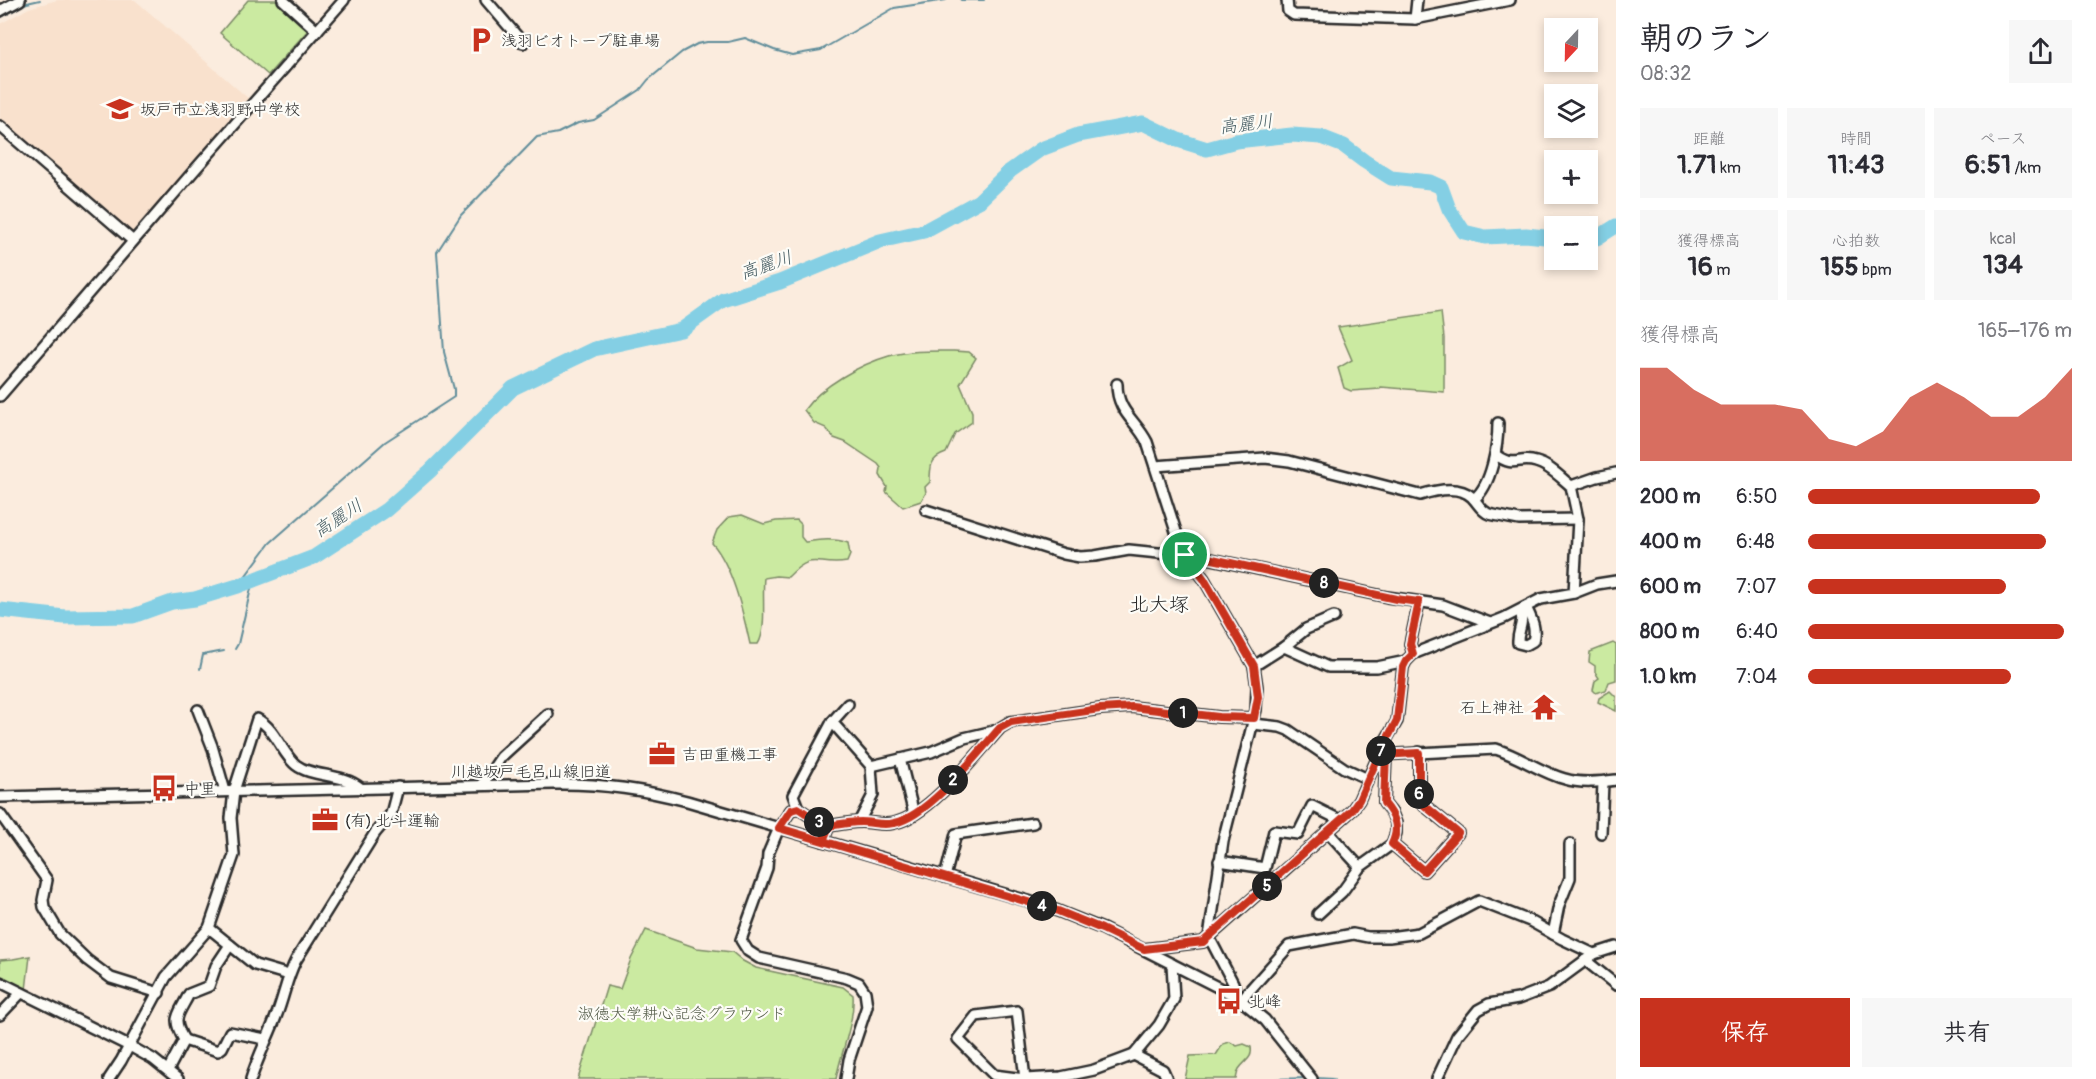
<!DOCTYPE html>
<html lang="ja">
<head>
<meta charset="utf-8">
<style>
	:root { --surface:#fff; --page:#f7f7f7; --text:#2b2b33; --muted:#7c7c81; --accent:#c8321e }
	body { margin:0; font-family:Pangolin,"Klee One",sans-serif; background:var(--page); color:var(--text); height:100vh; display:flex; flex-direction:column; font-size:22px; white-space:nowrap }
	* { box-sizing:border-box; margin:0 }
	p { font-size:20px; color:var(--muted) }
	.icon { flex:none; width:33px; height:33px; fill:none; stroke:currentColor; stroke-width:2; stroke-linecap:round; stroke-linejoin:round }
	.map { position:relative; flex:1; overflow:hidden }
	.side { display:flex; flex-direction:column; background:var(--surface); width:480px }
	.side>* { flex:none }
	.needle { width:39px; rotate:202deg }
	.controls { position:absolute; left:1544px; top:18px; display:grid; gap:12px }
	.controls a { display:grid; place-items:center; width:54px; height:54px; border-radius:0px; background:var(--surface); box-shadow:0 3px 9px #0003; font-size:30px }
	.pin { position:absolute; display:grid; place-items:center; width:51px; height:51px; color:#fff; margin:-26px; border:3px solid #fff; border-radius:50%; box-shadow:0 2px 6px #0007 }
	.km { position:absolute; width:30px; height:30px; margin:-15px; border-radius:50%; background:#222; color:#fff; font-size:16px; line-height:30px; text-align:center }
	.round { display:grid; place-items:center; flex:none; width:63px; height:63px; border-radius:0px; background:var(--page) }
	.head { display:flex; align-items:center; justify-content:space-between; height:102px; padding:0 24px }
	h1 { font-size:33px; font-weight:700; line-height:45px }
	.stats { display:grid; grid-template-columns:repeat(3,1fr); gap:9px; height:102px; padding:6px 24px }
	.stats div { display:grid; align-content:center; border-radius:0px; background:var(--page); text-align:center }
	.stats b { font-size:26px; font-weight:700 }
	.stats small { font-size:16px; font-weight:400 }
	.stats p { font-size:16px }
	.chart { height:168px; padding:12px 24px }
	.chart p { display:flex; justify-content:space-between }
	.chart svg { width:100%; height:108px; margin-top:6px; fill:var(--accent); opacity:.7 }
	.primary-button { display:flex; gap:12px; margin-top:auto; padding:12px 24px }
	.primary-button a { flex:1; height:69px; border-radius:0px; background:var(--accent); color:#fff; font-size:24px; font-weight:700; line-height:69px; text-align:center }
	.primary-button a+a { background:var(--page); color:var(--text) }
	ul { padding:0 24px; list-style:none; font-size:20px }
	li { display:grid; grid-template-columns:96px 72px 1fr; align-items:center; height:45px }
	li i { height:15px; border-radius:8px; background:var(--accent) }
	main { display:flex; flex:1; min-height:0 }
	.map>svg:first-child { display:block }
	.built { fill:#f9e1cd }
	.green { fill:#cbeaa1; stroke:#7b8a66; stroke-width:1.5 }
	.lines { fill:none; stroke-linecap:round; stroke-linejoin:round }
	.stream { stroke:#608d9a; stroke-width:2 }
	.river { stroke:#84cfe4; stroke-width:15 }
	.minor-casing { stroke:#2b2b2b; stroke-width:14 }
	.minor { stroke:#fdfcf7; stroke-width:9 }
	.route-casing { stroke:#fff; stroke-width:12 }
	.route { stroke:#c8321e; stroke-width:8 }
	.labels { text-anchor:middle; stroke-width:4.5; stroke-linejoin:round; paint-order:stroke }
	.poi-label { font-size:16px; fill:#2b2b2b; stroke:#fdfcf7; text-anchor:start }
	.street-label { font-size:16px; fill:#2b2b2b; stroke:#fdfcf7 }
	.park-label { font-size:16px; fill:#535b48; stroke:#fdfcf7 }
	.water-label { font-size:18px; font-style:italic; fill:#465c62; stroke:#fdfcf7 }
	.quarter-label { font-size:20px; fill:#2b2b2b; stroke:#fdfcf7 }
</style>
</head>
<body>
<main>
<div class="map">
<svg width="1616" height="1079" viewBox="0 0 1616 1079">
	<rect width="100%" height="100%" fill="#fbecde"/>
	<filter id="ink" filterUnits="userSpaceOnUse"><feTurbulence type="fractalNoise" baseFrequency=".0167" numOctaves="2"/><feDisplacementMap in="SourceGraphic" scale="12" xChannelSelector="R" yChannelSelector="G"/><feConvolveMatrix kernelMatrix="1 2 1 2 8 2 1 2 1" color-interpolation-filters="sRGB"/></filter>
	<g filter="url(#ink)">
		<polygon class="built" points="57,0 135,0 249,99 133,231 129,231 0,119 0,24 29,8"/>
		<g class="green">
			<polygon points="248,0 277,0 309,29 268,75 220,33"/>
			<polygon points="1441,312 1444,338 1444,392 1381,387 1380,389 1351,391 1344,388 1338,368 1352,360 1338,327"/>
			<path d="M954 351 969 352 976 358 960 384 972 412V422L955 434 946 453C930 458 930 467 930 482L925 487 926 493 921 501 903 507 886 492 887 487 880 475 881 468 878 464 845 442 834 438 826 428 814 423 804 410C821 386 861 364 889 356 910 350 933 351 954 351Z"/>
			<path d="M742 515 764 524 776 521 797 520 801 524V537L805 542C820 540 834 538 848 543L850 555 847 562C816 567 814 550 788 577L776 576 764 578C762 596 767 630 758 644H750C743 613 733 567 712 543L717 530 729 517Z"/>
			<polygon points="1613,643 1616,645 1616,680 1609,682 1606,690 1596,693 1593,690 1595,681 1599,678 1595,672 1595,666 1589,662 1590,652"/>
			<polygon points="1610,691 1616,697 1616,711 1598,702 1599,698"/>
			<path d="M646 930 697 948 732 952 743 961 756 968 843 987 853 995C855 1021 841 1052 836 1079H578L607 986 620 989 631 959Z"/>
			<polygon points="30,956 26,990 0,977 0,960 13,959"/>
			<path d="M1230 1042 1237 1046 1244 1044 1251 1047C1253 1059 1245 1060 1239 1069 1237 1072 1237 1076 1236 1079H1185L1190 1056 1216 1055 1223 1044Z"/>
		</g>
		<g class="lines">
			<g class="stream">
				<polyline points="961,0 984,0"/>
				<polyline points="0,18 27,3 40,0"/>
				<polyline points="238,586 270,543 385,442 454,397 454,389 444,352 437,252 461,215 537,137 558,133 578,123 594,120 640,90 648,80 682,52 697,44 707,42 728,42 745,38 774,50 792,55 821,50 894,8 946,0"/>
				<polyline points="235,649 238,644 253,580"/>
				<polyline points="200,669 203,655 224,651"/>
				<polyline points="225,774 228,788"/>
				<polyline points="227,815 228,794"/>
				<polyline points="227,821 229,860"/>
				<polyline points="206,925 214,899"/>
				<polyline points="169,981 198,947"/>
				<polyline points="142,1031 161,997"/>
				<polyline points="1316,1078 1334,1079"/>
				<polyline points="115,1079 120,1070"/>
				<polyline points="1274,1079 1307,1078"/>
			</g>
			<g class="river">
				<polyline points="1587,238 1597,238 1616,226"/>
				<polyline points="0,610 65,617 133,616 172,602 195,599 238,586 314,557 386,510 430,471 513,388 594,349 681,330 723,300 780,282 880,241 924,231 979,201 1010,171 1041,149 1078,135 1143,123 1178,140 1207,149 1236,141 1292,135 1321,137 1344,146 1364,161 1391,178 1430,182 1441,187 1449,209 1464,232 1485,237 1526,235 1554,238"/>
			</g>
			<g class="minor-casing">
				<g id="minor">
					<polyline points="283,0 317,31"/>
					<polyline points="486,0 523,43"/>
					<polyline points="1287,0 1288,11 1294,15 1415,19 1510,0"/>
					<polyline points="0,11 20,0"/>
					<polyline points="1415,19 1417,0"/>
					<polyline points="0,126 133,241"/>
					<path d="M1117 384C1117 412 1136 420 1147 442L1182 550 1204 579 1254 666 1257 687 1256 710 1223 841 1209 937 1203 942 1144 949"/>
					<polyline points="0,396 192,173 344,0"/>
					<path d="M1496 455C1515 469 1519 456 1536 462 1549 465 1561 478 1571 486"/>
					<path d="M1155 466 1265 458 1289 461 1420 495C1436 490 1459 485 1472 497 1478 503 1481 511 1489 514L1519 520 1578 519"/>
					<path d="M1474 499C1492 485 1498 445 1498 423"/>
					<polyline points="926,510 1064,554 1080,557 1095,556 1129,550 1207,558 1387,597 1443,605 1490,623"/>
					<polyline points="1574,593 1578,519 1571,486 1597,477 1616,473"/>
					<path d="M1520 611C1525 623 1517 631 1518 643L1526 645 1533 641C1537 628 1531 618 1526 607"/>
					<polyline points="1284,647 1306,629 1334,617"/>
					<polyline points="1413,654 1410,644 1419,602"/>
					<polyline points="1254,666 1284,647 1328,667 1377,667 1406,661"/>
					<polyline points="198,710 212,746 225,791"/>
					<polyline points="832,722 871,766 873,795 859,822"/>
					<polyline points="1253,724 1280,727 1288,730 1344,768 1368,779"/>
					<path d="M1379 755 1496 749C1521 757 1542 773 1565 779 1581 784 1600 782 1616 780"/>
					<polyline points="900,759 914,814"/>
					<polyline points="871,766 931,752 964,738 998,730"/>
					<polyline points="482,785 501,757 548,714"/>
					<path d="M0 797 553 784C599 783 642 789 687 801L1028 901 1058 911 1103 929 1237 997 1265 1020 1312 1079"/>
					<polyline points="798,808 791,810 779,828 768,854 767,868 741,940 748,951 759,958 847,978 859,983 865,992 867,1006 849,1060 846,1079"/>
					<polyline points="0,814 47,880 43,900 44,907 60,934 87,960 111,978 159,993"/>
					<polyline points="829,826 823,825 798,808 793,795 832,722 848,704"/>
					<polyline points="1327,831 1360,867"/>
					<polyline points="1601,833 1603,782"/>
					<path d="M823 841 829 826C840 824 851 822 861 822 872 822 883 826 894 823 929 816 976 755 1000 728L1010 722 1100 709 1132 707 1219 717 1254 718"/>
					<polyline points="1392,844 1424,871 1458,833 1419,801 1419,752"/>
					<polyline points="1219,861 1265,868 1274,831 1298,834 1312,806 1340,820"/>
					<polyline points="945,877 956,834 1033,823"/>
					<polyline points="1318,914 1342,892 1360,867 1392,844 1396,833 1396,823 1392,813 1384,803 1386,755"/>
					<polyline points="209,928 255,965 289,975"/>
					<polyline points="1553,934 1559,905 1570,878 1570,844"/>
					<polyline points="1585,960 1616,985"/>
					<polyline points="0,982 135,1049 153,1059 178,1079"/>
					<polyline points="1237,997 1233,983 1209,937 1352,810 1359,800 1383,745 1397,721 1403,667 1406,661 1413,654 1504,618 1541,599 1574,593 1597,584 1616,581"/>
					<polyline points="1241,1000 1289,946 1353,934 1368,937 1389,937 1419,933 1479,901 1530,921 1562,939 1594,954"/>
					<polyline points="0,1015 21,993"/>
					<polyline points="184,1040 218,1051 222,1048 230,1032 265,1039"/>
					<polyline points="1134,1055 1163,1070 1167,1079"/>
					<path d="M168 1070 184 1040C171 1017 178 1016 189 994L209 986 216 966 230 945"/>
					<path d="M109 1079 121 1061 166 977 209 928 234 855 231 818 234 791 257 719C276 729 282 754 296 765 313 778 342 772 362 789"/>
					<path d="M251 1079C258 1056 269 1036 277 1014 284 996 287 977 296 960L375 833 391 814 398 787"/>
					<polyline points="1025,1079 1017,1011 976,1016 958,1039 994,1075 1025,1079 1061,1077 1094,1070 1134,1055 1159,1025 1174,999 1172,964"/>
					<polyline points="1437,1079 1457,1036 1478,1010 1489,1004 1518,999 1549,987 1594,954 1616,947"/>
				</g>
			</g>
			<use href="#minor" class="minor"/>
		</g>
	</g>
	<g class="lines" filter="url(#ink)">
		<g class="route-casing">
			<path id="route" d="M1185 555 1204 579 1254 666 1258 697 1254 718 1219 717 1132 707 1100 709 1011 722 1000 728C976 755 929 816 894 823 883 826 872 822 861 822 851 822 840 824 829 826L823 841 779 828 791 810 798 808 823 825 829 826 823 841 1058 911 1102 929 1144 949 1203 942 1352 810 1359 800 1379 755 1419 753V801L1458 833 1424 871 1392 844C1400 827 1395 816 1384 803L1386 755H1379L1397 720 1403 667 1406 661 1413 654 1410 644 1419 602 1396 599 1208 558 1185 555"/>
		</g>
		<use href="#route" class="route"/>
	</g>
	<defs>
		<g id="parking-bare" transform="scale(2.07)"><path d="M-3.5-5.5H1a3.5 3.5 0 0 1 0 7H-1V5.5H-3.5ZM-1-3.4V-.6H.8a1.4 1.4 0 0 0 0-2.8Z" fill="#c8321e" stroke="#fdfcf7" stroke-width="2.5" paint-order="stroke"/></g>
		<g id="school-bare" transform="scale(2.07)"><path d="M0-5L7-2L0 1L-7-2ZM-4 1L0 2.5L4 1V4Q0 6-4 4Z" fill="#c8321e" stroke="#fdfcf7" stroke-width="2.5" paint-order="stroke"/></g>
		<g id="temple-bare" transform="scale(2.07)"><path d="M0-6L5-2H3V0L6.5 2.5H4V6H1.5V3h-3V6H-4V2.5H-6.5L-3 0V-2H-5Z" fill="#c8321e" stroke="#fdfcf7" stroke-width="2.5" paint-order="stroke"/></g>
		<g id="office-bare" transform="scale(2.07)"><path d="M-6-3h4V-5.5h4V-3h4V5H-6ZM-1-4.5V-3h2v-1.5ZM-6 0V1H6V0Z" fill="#c8321e" stroke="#fdfcf7" stroke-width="2.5" paint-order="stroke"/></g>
		<g id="bus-bare" transform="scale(2.07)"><path d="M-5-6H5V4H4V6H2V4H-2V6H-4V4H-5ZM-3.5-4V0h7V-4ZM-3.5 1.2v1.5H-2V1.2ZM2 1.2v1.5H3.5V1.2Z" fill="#c8321e" stroke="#fdfcf7" stroke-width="2.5" paint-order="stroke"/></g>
	</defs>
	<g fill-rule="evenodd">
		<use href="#parking-bare" x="481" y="40"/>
		<use href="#school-bare" x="120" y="109"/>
		<use href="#temple-bare" x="1544" y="707"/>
		<use href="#office-bare" x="662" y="754"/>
		<use href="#bus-bare" x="164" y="788"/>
		<use href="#office-bare" x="325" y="820"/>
		<use href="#bus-bare" x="1229" y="1001"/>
	</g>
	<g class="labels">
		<g class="poi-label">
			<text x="501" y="46">浅羽ビオトープ駐車場</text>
			<text x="140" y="115">坂戸市立浅羽野中学校</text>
			<text x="1524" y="713" text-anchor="end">石上神社</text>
			<text x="682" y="760">吉田重機工事</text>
			<text x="184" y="794">中里</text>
			<text x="345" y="826">(有) 北斗運輸</text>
			<text x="1249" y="1007">北峰</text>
		</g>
		<g class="street-label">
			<text x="531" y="777">川越坂戸毛呂山線旧道</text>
		</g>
		<g class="park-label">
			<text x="682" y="1019">淑徳大学耕心記念グラウンド</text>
		</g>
		<g class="water-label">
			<text transform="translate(1246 124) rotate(-7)" y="6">高麗川</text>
			<text transform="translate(766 265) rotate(-19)" y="6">高麗川</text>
			<text transform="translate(338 518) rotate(-33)" y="6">高麗川</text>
		</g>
		<g class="quarter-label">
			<text x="1159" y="611">北大塚</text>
		</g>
	</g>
</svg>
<div class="controls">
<a><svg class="needle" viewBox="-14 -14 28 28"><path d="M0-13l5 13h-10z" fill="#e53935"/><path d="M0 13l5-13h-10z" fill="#7c7c81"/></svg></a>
<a><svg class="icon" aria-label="layers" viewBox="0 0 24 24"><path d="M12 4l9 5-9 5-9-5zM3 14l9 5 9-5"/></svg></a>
<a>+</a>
<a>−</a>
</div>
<div class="pin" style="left:1185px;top:555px;background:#1e9e55"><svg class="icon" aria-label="arrive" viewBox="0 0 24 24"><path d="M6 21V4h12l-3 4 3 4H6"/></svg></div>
<b class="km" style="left:1183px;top:713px">1</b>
<b class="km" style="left:953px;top:780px">2</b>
<b class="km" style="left:819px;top:822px">3</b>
<b class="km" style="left:1042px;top:906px">4</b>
<b class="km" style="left:1267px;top:886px">5</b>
<b class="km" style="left:1419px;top:794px">6</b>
<b class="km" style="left:1381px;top:751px">7</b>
<b class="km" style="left:1324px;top:583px">8</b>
</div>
<section class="side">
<div class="head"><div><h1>朝のラン</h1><p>08:32</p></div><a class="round"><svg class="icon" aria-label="share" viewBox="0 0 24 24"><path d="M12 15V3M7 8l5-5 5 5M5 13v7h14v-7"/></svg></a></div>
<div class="stats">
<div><p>距離</p><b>1.71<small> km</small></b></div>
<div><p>時間</p><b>11:43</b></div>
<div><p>ペース</p><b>6:51<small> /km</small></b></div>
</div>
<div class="stats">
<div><p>獲得標高</p><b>16<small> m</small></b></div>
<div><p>心拍数</p><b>155<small> bpm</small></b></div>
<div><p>kcal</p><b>134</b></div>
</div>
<div class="chart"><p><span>獲得標高</span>165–176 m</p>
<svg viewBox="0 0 160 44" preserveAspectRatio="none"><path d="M0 44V6L10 6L20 15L30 21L40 21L50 21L60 23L70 35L80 38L90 32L100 18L110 12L120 18L130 26L140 26L150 18L160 6V44z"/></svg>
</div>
<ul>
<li><b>200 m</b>6:50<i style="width:88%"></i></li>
<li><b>400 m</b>6:48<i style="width:90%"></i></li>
<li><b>600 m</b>7:07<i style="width:75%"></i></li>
<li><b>800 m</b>6:40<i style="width:97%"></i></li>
<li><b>1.0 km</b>7:04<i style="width:77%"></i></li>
</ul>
<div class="primary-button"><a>保存</a><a>共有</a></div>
</section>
</main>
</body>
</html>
